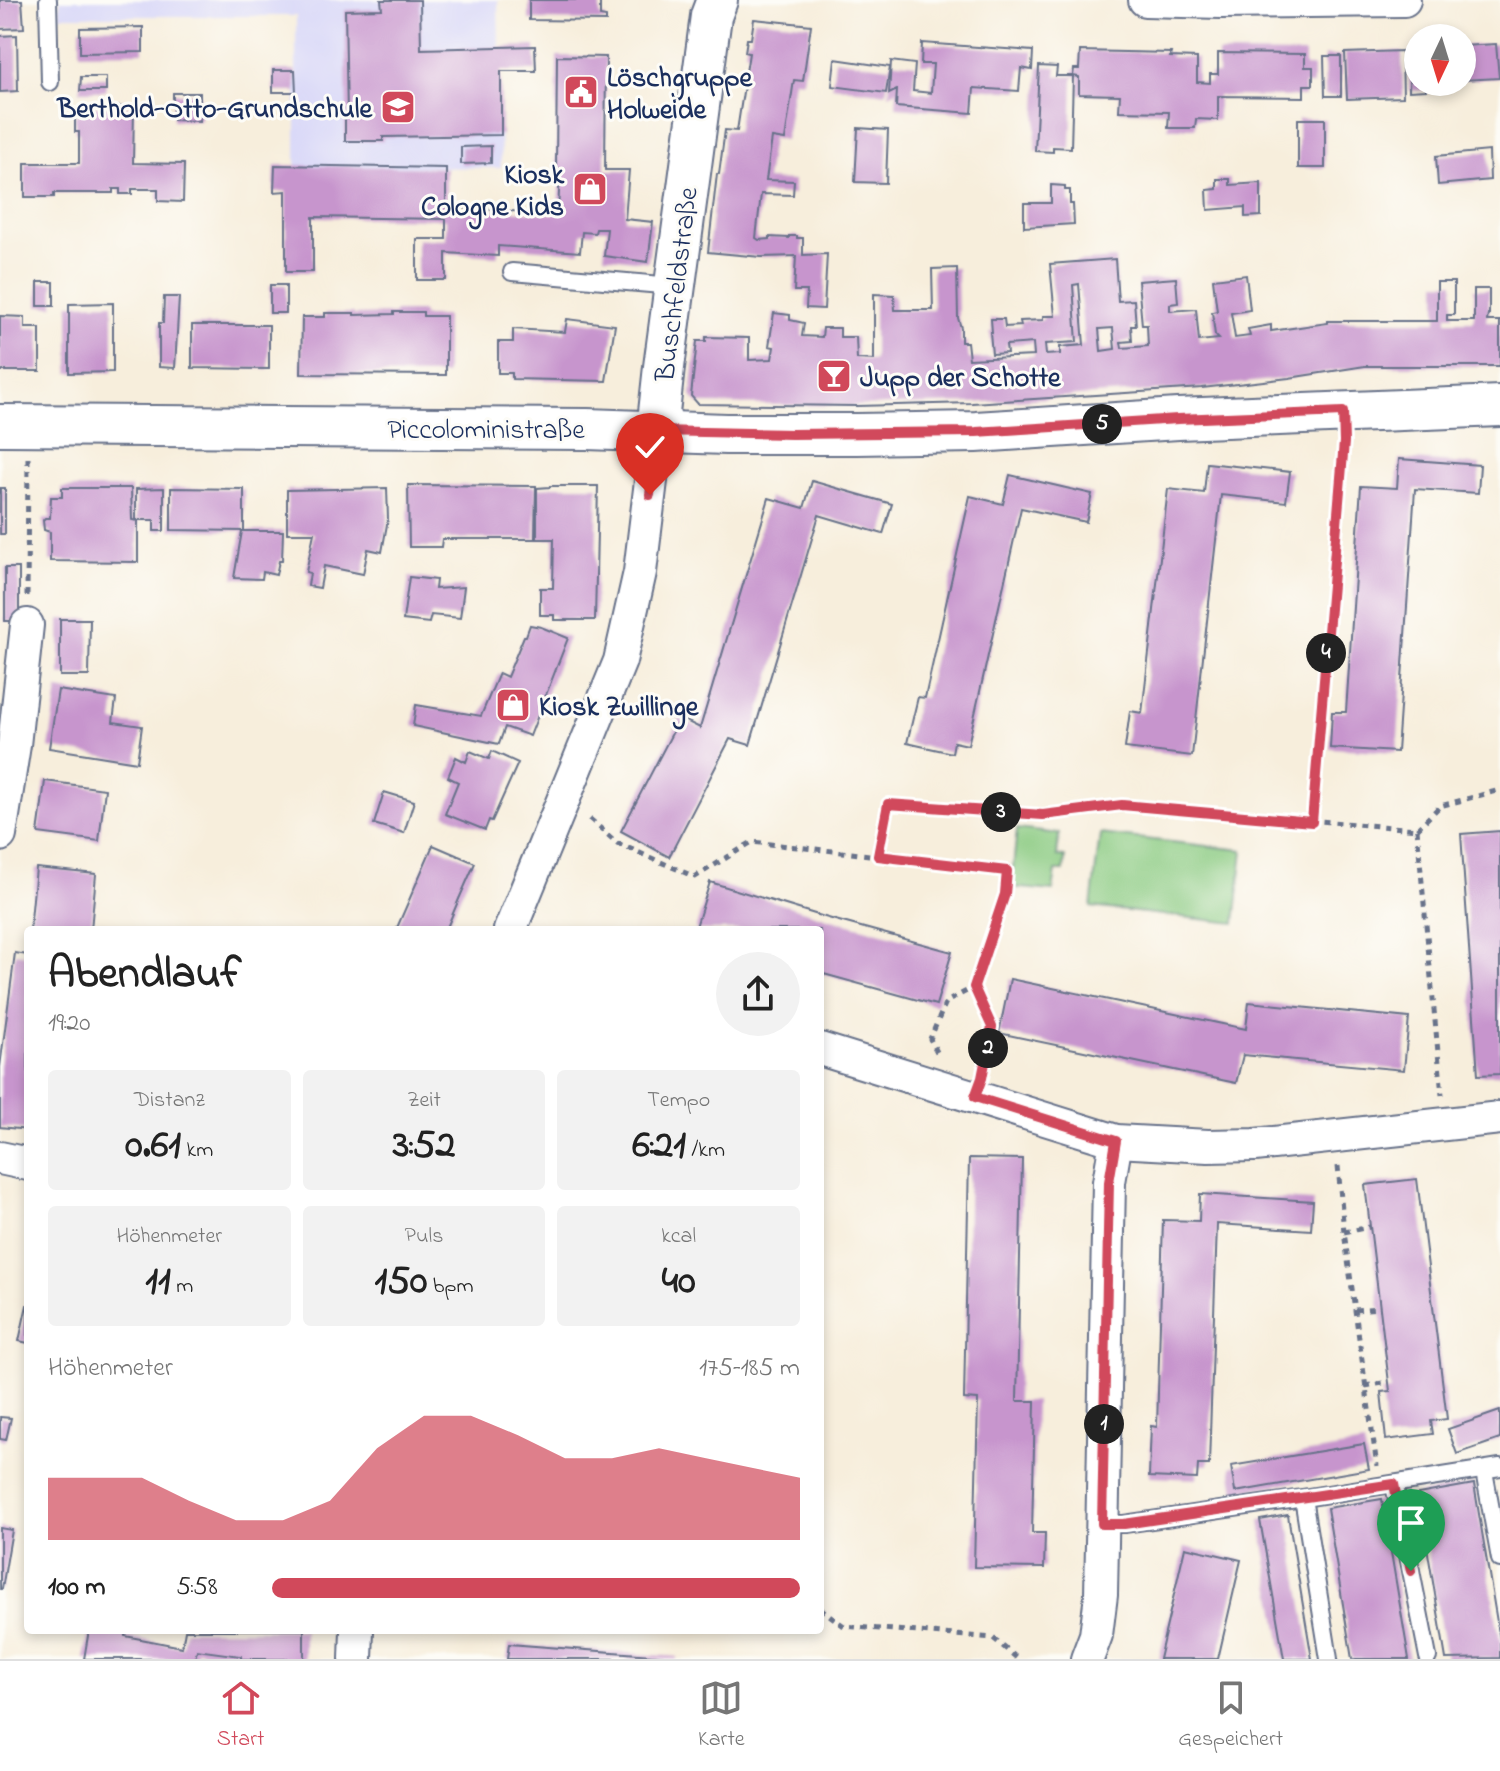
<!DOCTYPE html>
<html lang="de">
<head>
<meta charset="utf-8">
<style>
	:root { --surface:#fff; --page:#f2f2f2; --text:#222; --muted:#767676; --line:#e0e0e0; --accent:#d1495b }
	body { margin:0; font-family:"Indie Flower",sans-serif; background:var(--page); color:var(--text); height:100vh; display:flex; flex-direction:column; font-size:30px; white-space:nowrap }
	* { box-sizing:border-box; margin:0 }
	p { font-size:26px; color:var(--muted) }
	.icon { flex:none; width:44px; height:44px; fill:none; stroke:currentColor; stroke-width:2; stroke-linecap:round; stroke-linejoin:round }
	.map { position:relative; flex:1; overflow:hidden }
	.side { position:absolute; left:24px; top:926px; width:800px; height:708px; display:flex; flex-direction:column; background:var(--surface); border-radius:8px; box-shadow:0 4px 12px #0003 }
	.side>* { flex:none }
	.needle { width:52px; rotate:184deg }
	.controls { position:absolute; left:1404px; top:24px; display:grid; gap:16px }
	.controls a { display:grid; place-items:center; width:72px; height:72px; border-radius:50%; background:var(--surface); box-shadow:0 4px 12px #0003; font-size:40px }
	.pin { position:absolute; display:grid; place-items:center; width:68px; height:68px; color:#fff; margin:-82px -34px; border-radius:50% 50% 50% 0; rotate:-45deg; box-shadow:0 0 8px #0007 }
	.pin .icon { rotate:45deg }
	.km { position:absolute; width:40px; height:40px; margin:-20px; border-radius:50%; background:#222; color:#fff; font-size:22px; line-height:40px; text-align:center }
	.round { display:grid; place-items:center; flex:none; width:84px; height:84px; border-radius:42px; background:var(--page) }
	.overview { display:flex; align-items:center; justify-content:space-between; height:136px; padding:0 24px }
	h1 { font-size:44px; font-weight:700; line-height:60px }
	.stats { display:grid; grid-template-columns:repeat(3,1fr); gap:12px; height:136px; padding:8px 24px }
	.stats div { display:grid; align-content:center; border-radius:8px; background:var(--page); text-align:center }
	.stats b { font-size:40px; font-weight:700 }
	.stats small { font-size:22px; font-weight:400 }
	.stats p { font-size:22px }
	.chart { height:224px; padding:16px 24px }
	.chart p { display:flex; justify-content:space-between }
	.chart svg { width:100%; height:144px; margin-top:8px; fill:var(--accent); opacity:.7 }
	ul { padding:0 24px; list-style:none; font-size:26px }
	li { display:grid; grid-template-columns:128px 96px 1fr; align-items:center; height:60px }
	li i { height:20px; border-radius:10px; background:var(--accent) }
	.tab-bar { display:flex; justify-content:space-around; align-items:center; height:112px; border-top:2px solid var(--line); background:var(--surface); font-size:22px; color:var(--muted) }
	.tab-bar a { display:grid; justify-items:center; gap:4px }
	.tab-bar .current { color:var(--accent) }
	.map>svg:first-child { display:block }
	.built { fill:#d8d7f8 }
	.green { fill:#8aca81; stroke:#527c70; stroke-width:2 }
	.building { fill:#c795cd; fill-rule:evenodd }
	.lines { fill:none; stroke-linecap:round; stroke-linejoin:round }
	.service-casing { stroke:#68728a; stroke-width:20 }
	.minor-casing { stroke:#68728a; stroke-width:36 }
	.tertiary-casing { stroke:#68728a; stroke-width:44 }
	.path { stroke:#68728a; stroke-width:5; stroke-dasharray:6 6; stroke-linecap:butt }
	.service { stroke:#fff; stroke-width:16 }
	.minor { stroke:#fff; stroke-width:32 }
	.tertiary { stroke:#fff; stroke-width:40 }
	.route-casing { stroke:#fff; stroke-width:16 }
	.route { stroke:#d1495b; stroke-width:10 }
	.labels { text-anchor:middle; stroke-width:6; stroke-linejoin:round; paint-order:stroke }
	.poi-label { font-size:28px; font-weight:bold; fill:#1b2f5e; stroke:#fdfcf7; text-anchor:start }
	.street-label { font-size:28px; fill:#1b2f5e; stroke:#fdfcf7 }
</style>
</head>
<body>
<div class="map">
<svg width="1500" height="1659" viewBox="0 0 1500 1659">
	<rect width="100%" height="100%" fill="#fdfcf7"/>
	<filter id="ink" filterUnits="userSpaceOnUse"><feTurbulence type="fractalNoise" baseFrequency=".0125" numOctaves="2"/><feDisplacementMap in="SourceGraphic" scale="16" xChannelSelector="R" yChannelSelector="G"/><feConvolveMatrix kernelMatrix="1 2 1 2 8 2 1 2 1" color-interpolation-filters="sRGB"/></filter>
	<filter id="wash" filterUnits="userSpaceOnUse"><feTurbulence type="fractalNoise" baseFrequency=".006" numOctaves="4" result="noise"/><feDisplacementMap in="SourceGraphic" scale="32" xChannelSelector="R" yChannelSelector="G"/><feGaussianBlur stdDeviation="1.8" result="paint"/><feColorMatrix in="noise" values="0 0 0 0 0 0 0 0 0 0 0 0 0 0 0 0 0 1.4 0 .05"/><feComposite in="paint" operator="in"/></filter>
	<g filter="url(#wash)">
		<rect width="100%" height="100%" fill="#f7eedc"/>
		<polygon class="built" points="60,0 498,0 501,168 296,166 296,16 60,16"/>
		<g class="green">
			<polygon points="1017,829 1059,834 1057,856 1065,857 1064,871 1056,871 1053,891 1011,887"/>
			<polygon points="1100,834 1243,850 1235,923 1091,907"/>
		</g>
		<g id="blocks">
			<g class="building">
				<polygon points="0,0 22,0 24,28 0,29"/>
				<polygon points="381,0 420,0 421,49 535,46 536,71 501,71 501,135 383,137 383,141 345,141 345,115 347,115 345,10 382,9"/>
				<polygon points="529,0 600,0 600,16 606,17 606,21 529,20"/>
				<polygon points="754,19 811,25 803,81 794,80 785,140 772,138 766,180 794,181 793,195 761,194 756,238 759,240 769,239 769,237 789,238 789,236 797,236 797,238 803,238 803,255 827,254 824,309 806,308 807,291 794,291 796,256 761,257 708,252 717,174 719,174 725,130 737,131 749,53 745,52 747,39 751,39"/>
				<polygon points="143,27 143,52 80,53 80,28"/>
				<polygon points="17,35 18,91 0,92 0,36"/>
				<polygon points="922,43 1033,51 1032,70 1021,68 1019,91 974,88 972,113 896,107 897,90 889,94 891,61 915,64 913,91 931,93 933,64 921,64"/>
				<polygon points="1496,44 1499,78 1462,80 1462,46"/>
				<polygon points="1080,51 1171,53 1170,57 1197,58 1197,82 1210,83 1210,74 1218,74 1218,53 1305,54 1305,67 1313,67 1313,85 1304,85 1304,97 1218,96 1218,120 1196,119 1195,128 1168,128 1169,112 1119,111 1120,95 1079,94 1079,77 1073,76 1071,148 1053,147 1053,152 1035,151 1039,66 1057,67 1056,76 1073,76 1074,69 1079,69"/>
				<polygon points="1402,51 1403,97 1347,99 1345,53"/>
				<polygon points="1410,51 1418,51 1418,82 1426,82 1426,90 1409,91"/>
				<polygon points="557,56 606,57 605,170 629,170 625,219 653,222 648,262 604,256 607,229 596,229 595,233 582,232 580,252 498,246 498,256 446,253 446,280 417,280 417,239 446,239 446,219 313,217 313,272 286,272 286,191 274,192 275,165 446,168 446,207 558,214 560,169 556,169"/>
				<polygon points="1324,56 1341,56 1341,96 1325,96"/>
				<polygon points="835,59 890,67 886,93 832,86"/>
				<polygon points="273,70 295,70 296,92 273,92"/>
				<polygon points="81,77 106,77 106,91 80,91"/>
				<polygon points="173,93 200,93 200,121 173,120"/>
				<polygon points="80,106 134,107 133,163 184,164 183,202 158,201 158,189 132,189 132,194 120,194 120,189 113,189 113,193 54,193 54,197 25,197 25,163 79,163 79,132 75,132 75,115 79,115"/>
				<rect x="1298" y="119" width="27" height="49"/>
				<polygon points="858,128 888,130 886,183 855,182"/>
				<polygon points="491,146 491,163 461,164 461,147"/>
				<polygon points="1489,151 1490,180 1438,185 1436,156"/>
				<polygon points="1217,179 1230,179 1230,185 1261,183 1261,216 1245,217 1245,207 1208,210 1207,190 1217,189"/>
				<polygon points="1051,185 1065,186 1065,190 1070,190 1070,204 1073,204 1074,224 1024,227 1024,203 1051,203"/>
				<path d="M1115 259 1118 301 1134 300 1136 326H1131L1132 341 1121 342 1122 348 1148 346 1147 325H1142L1138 281 1176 278 1178 303 1170 304V311L1196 309 1199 341 1219 339 1215 335 1212 312 1217 311 1213 279 1246 275 1250 310 1231 313 1235 338 1250 336 1248 329 1271 325V331L1328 323V321H1437V282H1454V315H1447V321H1474V289H1489V314H1488L1487 321H1500V366H1365L1289 378 1202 388 972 403 857 406 698 404 691 396 697 341H706V337L749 338V360L772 359 774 347 769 346 774 313 790 315V320L804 323 802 336 822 337 823 328H840V337H856L857 359 874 360V294L894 295 895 310H933L932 269 957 268 958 318 961 328V342H967L969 359 1034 356 1033 343 1006 345 1007 353 992 354 990 332H992L991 319H1004L1005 327 1021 326 1020 321 1043 320V316H1055L1050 264ZM1079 284 1084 345 1060 347V354L1046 355 1045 344 1077 342 1073 285ZM1113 328 1115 349 1101 351 1099 329Z"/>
				<rect x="38" y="282" width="16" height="24"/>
				<rect x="270" y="285" width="16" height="28"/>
				<polygon points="164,297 179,297 175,368 159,367 159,323 163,323"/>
				<polygon points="113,303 113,372 69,373 69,304"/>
				<polygon points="394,312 423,312 423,316 446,316 446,375 301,374 302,317 325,317 325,313 354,313 354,315 394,314"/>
				<polygon points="0,316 25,317 25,328 40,328 40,371 0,371"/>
				<polygon points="567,319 615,325 606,381 512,379 512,373 498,373 498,342 513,342 513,329 565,332"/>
				<polygon points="192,325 269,325 269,369 192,368"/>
				<polygon points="1399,459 1480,465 1478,493 1415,489 1397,752 1330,748 1332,712 1346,712 1361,486 1397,488"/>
				<polygon points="1207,463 1290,472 1286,502 1221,495 1192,756 1125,748 1130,711 1142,713 1168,489 1204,493"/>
				<polygon points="1010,475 1092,494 1086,522 1021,508 968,745 954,742 952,753 907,743 918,697 925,698 970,496 1003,504"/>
				<polygon points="812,481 892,504 883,534 819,515 750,745 730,739 669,857 621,831 680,718 700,728 769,498 804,508"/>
				<polygon points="408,485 536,486 535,539 442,539 441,547 409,547"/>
				<polygon points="550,486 598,486 595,620 554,620 554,615 540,615 540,588 553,588 554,539 537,539 537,488 550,487"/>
				<rect x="0" y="488" width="5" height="46"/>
				<polygon points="62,488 131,488 132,520 138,521 138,562 50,561 50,532 44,530 43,520 45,518 50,518 51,497 62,497"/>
				<polygon points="164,488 164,531 154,531 154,520 136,520 136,489"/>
				<polygon points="171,488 244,489 244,531 171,530"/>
				<polygon points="387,488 388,519 382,552 368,549 363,574 324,566 320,588 308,586 310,573 306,572 314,533 287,533 287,490"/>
				<polygon points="242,531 283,531 282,561 279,561 276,575 263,572 262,579 234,578"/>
				<rect x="5" y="568" width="14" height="53"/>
				<polygon points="409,577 436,580 435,589 464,587 460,618 431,615 429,623 403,620"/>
				<polygon points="60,619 90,619 89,676 60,676"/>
				<polygon points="530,625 541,627 568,638 530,736 505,727 499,744 413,726 416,705 481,716 499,673 507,677 524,636 526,636"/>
				<polygon points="58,690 116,699 113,722 142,726 137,762 49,748"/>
				<polygon points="470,751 489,759 492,751 518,763 492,821 489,820 485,830 445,814 458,782 448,777 456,757 466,762"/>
				<polygon points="45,781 105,789 99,841 38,833"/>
				<polygon points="384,792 414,801 404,833 374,824"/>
				<polygon points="1500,831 1500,1074 1478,1075 1461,834"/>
				<polygon points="433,845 475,863 459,899 446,930 396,930"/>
				<polygon points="36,868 96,874 91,930 30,930"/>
				<polygon points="710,882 828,918 952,952 936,1005 820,973 820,930 695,930"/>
				<polygon points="15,953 28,955 28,1130 0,1127 0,1067"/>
				<polygon points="1010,979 1246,1029 1249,1002 1409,1018 1404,1070 1243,1055 1236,1083 999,1033"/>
				<polygon points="969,1158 1022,1159 1017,1401 1035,1401 1032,1533 1045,1533 1044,1568 974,1567 978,1400 964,1399"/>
				<polygon points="1417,1179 1447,1419 1431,1421 1433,1434 1386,1440 1381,1392 1390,1391 1365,1185"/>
				<polygon points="1200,1194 1313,1201 1311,1230 1217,1224 1209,1465 1198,1465 1197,1479 1149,1477 1151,1426 1157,1427 1163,1220 1199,1221"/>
				<polygon points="27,1305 28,1305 28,1343 19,1341"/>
				<polygon points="1500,1411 1500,1439 1457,1454 1448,1429"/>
				<polygon points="0,1417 11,1418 6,1440 0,1439"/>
				<polygon points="1364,1444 1369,1469 1235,1492 1231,1466"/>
				<polygon points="1474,1484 1500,1640 1500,1658 1446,1659 1418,1494"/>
				<polygon points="1382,1499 1409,1659 1352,1659 1327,1508"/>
				<polygon points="1288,1515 1290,1528 1312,1659 1284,1659 1260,1520"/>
				<polygon points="0,1528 12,1530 2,1589 0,1589"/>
				<polygon points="1185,1547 1241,1560 1218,1659 1159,1659"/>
				<polygon points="89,1630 125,1630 125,1636 182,1647 185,1630 304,1630 304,1659 241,1659 241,1656 197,1650 195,1659 84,1659"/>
				<polygon points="509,1644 677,1657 677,1659 507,1659"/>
			</g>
		</g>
	</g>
	<g filter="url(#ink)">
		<use href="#blocks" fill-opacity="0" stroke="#68728a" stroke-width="2"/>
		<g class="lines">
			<g class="service-casing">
				<g id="service">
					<polyline points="48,0 50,82"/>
					<polyline points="512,272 673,286"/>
					<polyline points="1484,1471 1500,1559"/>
					<polyline points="1394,1484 1428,1657"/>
					<polyline points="1303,1498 1329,1659"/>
					<polyline points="1102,1524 1124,1524 1303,1498 1500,1467"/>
				</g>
			</g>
			<g class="minor-casing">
				<g id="minor">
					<polyline points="1145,0 1221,2 1404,0"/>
					<polyline points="0,835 14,745 27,625"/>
					<polyline points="510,930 620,661 640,572 657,431"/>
					<polyline points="820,1049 1116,1141 1208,1146 1255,1145 1500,1118"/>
					<polyline points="0,1158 28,1164"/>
					<polyline points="356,1659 357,1630"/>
					<polyline points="1087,1659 1096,1635 1101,1595 1109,1182 1116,1141"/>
				</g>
			</g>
			<g class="tertiary-casing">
				<g id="tertiary">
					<polyline points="0,425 587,429 726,434 857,434 976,432 1178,419 1500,406"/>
					<polyline points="657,431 664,367 711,16 717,0"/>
				</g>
			</g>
			<g class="path">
				<polyline points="27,596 28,458"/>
				<polyline points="590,819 617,843 695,877 752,842 878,856 888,804 1043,815 1122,805 1417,829"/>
				<polyline points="1312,822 1343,445"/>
				<polyline points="1417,829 1442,1095"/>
				<polyline points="1417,829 1440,806 1500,790"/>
				<polyline points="878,856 1007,871 1005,894 974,987 992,1027 984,1066"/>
				<polyline points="937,1052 930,1039 946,1002 974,987"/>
				<polyline points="1338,1166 1344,1232 1377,1466"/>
				<polyline points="1344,1232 1370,1227"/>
				<polyline points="1355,1310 1380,1308"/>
				<polyline points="1365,1386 1389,1382"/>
				<polyline points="820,1608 844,1626 993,1638 1018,1659"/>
			</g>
			<use href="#service" class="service"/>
			<use href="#minor" class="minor"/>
			<use href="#tertiary" class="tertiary"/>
		</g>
	</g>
	<g class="lines" filter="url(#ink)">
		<g class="route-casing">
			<polyline id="route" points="650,495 657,431 792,434 976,432 1178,419 1343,412 1344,442 1312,822 1122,805 1043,815 888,804 878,856 1007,871 1005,894 974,987 992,1027 982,1078 975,1097 1116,1141 1109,1182 1102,1524 1124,1524 1394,1484 1411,1571"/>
		</g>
		<use href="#route" class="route"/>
	</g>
	<defs>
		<g id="civic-square" transform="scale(1.8)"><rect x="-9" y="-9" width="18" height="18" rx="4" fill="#d1495b" stroke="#fdfcf7"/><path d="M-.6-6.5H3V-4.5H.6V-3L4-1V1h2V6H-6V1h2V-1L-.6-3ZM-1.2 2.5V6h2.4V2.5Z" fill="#fff"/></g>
		<g id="school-square" transform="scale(1.8)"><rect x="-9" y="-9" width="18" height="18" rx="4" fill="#d1495b" stroke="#fdfcf7"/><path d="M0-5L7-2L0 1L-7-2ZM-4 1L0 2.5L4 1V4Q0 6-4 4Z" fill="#fff"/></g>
		<g id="shop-square" transform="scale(1.8)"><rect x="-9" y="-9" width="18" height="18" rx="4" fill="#d1495b" stroke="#fdfcf7"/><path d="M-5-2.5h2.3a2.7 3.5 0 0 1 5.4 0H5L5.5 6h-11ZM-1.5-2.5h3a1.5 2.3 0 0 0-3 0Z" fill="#fff"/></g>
		<g id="bar-square" transform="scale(1.8)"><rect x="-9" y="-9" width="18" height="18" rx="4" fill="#d1495b" stroke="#fdfcf7"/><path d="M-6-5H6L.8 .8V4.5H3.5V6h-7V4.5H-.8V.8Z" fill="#fff"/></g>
	</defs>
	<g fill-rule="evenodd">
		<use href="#civic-square" x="581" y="92"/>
		<use href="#school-square" x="398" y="107"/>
		<use href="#shop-square" x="590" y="189"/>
		<use href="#bar-square" x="834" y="376"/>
		<use href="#shop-square" x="513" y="705"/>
	</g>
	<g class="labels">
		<g class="poi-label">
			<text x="607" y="86">Löschgruppe<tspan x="607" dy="32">Holweide</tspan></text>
			<text x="372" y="117" text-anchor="end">Berthold-Otto-Grundschule</text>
			<text x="564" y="183" text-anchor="end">Kiosk<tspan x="564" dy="32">Cologne Kids</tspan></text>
			<text x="860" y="386">Jupp der Schotte</text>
			<text x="539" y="715">Kiosk Zwillinge</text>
		</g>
		<g class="street-label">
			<text transform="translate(675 284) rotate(-83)" y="10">Buschfeldstraße</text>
			<text x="486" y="438">Piccoloministraße</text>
		</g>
	</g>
</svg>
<div class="controls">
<a><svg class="needle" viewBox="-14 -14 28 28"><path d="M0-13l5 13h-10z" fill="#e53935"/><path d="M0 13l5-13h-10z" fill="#767676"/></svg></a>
</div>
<div class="pin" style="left:1411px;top:1571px;background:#1e9e55"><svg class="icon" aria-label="arrive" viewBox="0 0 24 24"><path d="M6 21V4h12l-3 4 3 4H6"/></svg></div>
<div class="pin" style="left:650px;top:495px;background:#d93025"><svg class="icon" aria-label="check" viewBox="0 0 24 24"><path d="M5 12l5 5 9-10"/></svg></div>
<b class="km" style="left:1104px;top:1424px">1</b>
<b class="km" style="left:988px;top:1048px">2</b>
<b class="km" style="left:1001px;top:812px">3</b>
<b class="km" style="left:1326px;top:653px">4</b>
<b class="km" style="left:1102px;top:424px">5</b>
<section class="side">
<div class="overview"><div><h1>Abendlauf</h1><p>19:20</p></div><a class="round"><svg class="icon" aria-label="share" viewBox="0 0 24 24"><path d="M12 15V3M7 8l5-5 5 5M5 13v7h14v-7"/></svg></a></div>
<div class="stats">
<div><p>Distanz</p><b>0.61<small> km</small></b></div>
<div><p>Zeit</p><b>3:52</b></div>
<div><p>Tempo</p><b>6:21<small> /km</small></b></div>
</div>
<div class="stats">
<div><p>Höhenmeter</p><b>11<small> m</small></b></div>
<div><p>Puls</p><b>150<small> bpm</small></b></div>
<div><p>kcal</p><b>40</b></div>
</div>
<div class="chart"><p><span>Höhenmeter</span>175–185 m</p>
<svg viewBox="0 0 160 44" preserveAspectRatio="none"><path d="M0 44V25L10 25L20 25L30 32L40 38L50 38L60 32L70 16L80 6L90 6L100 12L110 19L120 19L130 16L140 19L150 22L160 25V44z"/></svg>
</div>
<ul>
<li><b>100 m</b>5:58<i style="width:100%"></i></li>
</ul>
</section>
</div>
<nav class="tab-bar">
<a class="current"><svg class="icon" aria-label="home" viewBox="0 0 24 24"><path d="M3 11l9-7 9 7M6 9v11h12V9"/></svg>Start</a>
<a><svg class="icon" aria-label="map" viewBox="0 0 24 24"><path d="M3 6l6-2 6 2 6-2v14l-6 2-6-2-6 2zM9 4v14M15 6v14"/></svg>Karte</a>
<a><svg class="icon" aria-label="saved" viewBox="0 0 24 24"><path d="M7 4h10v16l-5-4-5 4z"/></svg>Gespeichert</a>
</nav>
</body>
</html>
